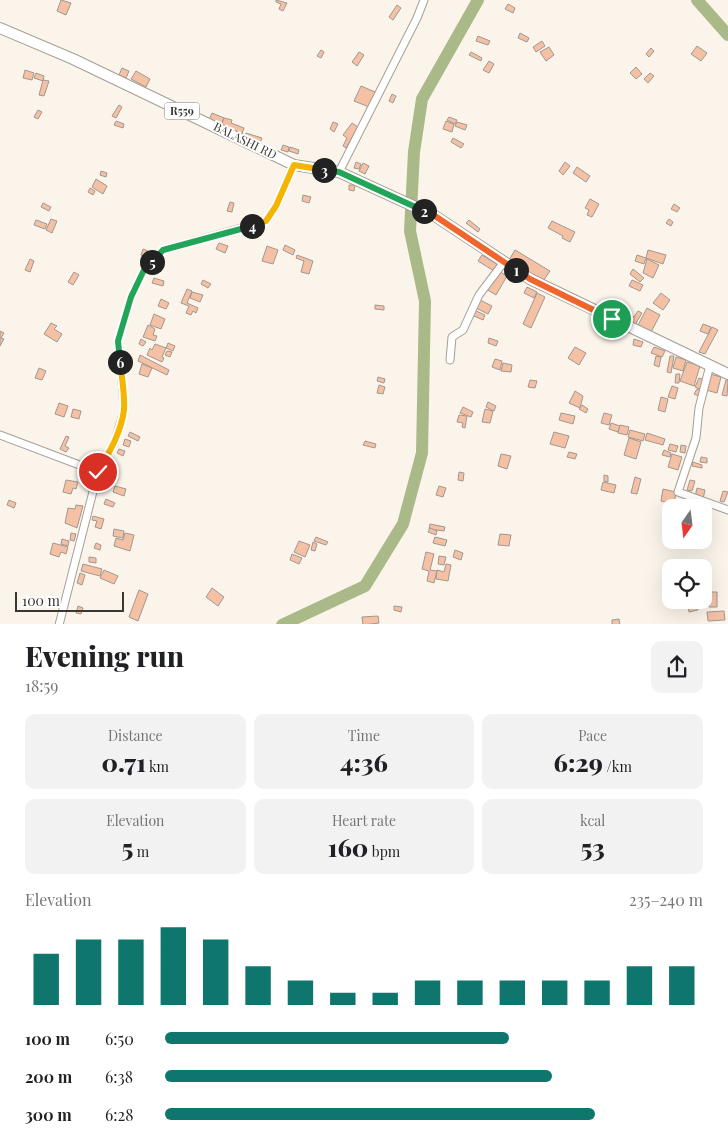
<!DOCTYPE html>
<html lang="en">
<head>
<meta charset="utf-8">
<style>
	:root { --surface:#fff; --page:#f2f2f2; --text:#202124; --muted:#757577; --accent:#0f766e }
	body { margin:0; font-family:"Playfair Display",serif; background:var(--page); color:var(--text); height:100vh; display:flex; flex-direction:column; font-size:19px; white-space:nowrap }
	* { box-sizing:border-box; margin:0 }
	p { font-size:16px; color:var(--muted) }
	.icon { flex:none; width:28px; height:28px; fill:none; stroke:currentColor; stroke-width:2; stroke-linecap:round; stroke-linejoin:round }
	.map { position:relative; height:624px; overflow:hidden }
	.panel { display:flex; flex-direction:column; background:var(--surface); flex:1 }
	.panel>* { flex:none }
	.needle { width:32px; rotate:194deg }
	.buttons { position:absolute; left:662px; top:499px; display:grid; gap:10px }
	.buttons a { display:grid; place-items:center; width:50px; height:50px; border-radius:10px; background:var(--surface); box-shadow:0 5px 20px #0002; font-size:25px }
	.scale { position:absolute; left:15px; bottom:12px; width:109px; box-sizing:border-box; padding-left:5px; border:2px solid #393733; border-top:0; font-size:14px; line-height:18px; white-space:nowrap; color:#393733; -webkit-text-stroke:4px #fff; paint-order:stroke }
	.pin { position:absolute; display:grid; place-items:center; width:42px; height:42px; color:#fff; margin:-21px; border:2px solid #fff; border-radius:50%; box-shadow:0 1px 5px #0007 }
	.km { position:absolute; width:25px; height:25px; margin:-12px; border-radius:50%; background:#222; color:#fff; font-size:14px; line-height:25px; text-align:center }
	.round { display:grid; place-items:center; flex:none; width:52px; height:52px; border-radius:10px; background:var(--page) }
	.summary { display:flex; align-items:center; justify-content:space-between; height:85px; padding:0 25px }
	h1 { font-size:28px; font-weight:800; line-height:38px }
	.figures { display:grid; grid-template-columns:repeat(3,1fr); gap:8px; height:85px; padding:5px 25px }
	.figures div { display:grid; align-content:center; border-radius:10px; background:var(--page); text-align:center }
	.figures b { font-size:25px; font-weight:800 }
	.figures small { font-size:14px; font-weight:400 }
	.figures p { font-size:14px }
	.chart { height:140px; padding:10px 25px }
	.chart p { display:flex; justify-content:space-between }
	.chart svg { width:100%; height:90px; margin-top:5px; stroke:var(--accent); stroke-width:6 }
	ul { padding:0 25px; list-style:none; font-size:16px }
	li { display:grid; grid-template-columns:80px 60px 1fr; align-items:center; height:38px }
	li i { height:12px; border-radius:6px; background:var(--accent) }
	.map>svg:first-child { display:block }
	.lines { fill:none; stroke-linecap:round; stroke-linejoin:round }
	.river { stroke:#aab988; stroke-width:12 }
	.building { fill:#f4c1a5; stroke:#a29792 }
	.minor-casing { stroke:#a69f96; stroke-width:9 }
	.primary-casing { stroke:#a69f96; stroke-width:12 }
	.minor { stroke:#fff; stroke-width:7 }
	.primary { stroke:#fff; stroke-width:10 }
	.split-1-casing { stroke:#fff; stroke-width:10 }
	.split-2-casing { stroke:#fff; stroke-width:10 }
	.split-3-casing { stroke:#fff; stroke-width:10 }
	.split-4-casing { stroke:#fff; stroke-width:10 }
	.split-5-casing { stroke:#fff; stroke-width:10 }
	.split-6-casing { stroke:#fff; stroke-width:10 }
	.split-7-casing { stroke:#fff; stroke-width:10 }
	.split-1 { stroke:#f0652b; stroke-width:6 }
	.split-2 { stroke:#f0652b; stroke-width:6 }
	.split-3 { stroke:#22a559; stroke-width:6 }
	.split-4 { stroke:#f5b400; stroke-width:6 }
	.split-5 { stroke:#22a559; stroke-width:6 }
	.split-6 { stroke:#22a559; stroke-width:6 }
	.split-7 { stroke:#f5b400; stroke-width:6 }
	.labels { text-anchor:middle; stroke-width:4; stroke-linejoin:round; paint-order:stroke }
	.shield { fill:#fff; stroke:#747370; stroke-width:1 }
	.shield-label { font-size:11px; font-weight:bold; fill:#393733 }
	.street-label { font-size:12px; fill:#393733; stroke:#fff }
</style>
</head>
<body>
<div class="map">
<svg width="728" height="625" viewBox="0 0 728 625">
	<rect width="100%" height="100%" fill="#fbf4ea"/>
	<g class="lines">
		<g class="river">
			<polyline points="697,0 728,35"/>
			<polyline points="282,625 365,586 403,524 422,453 425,301 410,231 414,152 422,99 478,0"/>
		</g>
	</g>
	<g class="building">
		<polygon points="61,0 71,3 66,15 57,11"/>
		<polygon points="276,0 287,3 283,11 279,9 281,4 276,2"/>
		<polygon points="508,4 515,8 513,13 505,9"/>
		<polygon points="397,5 401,8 393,20 389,17"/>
		<polygon points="520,33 529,38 527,42 518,38"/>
		<polygon points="478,36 490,41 488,45 476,41"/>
		<polygon points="542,41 545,46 536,52 533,47"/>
		<polygon points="697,46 707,53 701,61 691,54"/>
		<polygon points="549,47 554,55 546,61 540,52"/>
		<polygon points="651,48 654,51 649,57 646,54"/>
		<polygon points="321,50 324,52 321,58 317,56"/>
		<polygon points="359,52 364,55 357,66 352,62"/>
		<polygon points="471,52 482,58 481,61 469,55"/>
		<polygon points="489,61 494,64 489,73 483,70"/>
		<polygon points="636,67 642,74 636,79 630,73"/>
		<polygon points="122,68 129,71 126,78 119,75"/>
		<polygon points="25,70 34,73 32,80 23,78"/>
		<polygon points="136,71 150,79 146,87 131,79"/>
		<polygon points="36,73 44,76 43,81 34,78"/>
		<polygon points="650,73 654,76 648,83 644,79"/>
		<polygon points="43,80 49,81 44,96 39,95"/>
		<polygon points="361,86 375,92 369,107 354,101"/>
		<polygon points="392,94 396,96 393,103 389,101"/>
		<polygon points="119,105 122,107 116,118 112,116"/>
		<polygon points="38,110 42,112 38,119 34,117"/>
		<polygon points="212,113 224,118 221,125 209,120"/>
		<polygon points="449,117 457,120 455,124 447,120"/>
		<polygon points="224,118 232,120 231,123 244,128 242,134 221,127"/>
		<polygon points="116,121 124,124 123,128 114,125"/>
		<polygon points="446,121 454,124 452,132 443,129"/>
		<polygon points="333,122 338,124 334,132 330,129"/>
		<polygon points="457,122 467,125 465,130 455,126"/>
		<polygon points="352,123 358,127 346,148 343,146 347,138 343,135"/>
		<polygon points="246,133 262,138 260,143 244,139"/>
		<polygon points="453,138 464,144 461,148 451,142"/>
		<polygon points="283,145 289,147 288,152 281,150"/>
		<polygon points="290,147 299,150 298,154 289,151"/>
		<polygon points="356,162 361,164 359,169 354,168"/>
		<polygon points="565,162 570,166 563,175 559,171"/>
		<polygon points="363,163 369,166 365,174 359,171"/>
		<polygon points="577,167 590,176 586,182 573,173"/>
		<polygon points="101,171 107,173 106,177 100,175"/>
		<polygon points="96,179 107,186 103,194 92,187"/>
		<polygon points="349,185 355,185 354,191 349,190"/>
		<polygon points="90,188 95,191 93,195 88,192"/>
		<polygon points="303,195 311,197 309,203 302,201"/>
		<polygon points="590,199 599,204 592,217 587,215 589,210 585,208"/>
		<polygon points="230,202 234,203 232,212 227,211"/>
		<polygon points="43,203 51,207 49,211 41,207"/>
		<polygon points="674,204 680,208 677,212 671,209"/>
		<polygon points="51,219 57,221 52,233 46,230"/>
		<polygon points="669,219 673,222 671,226 666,223"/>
		<polygon points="36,220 47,224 45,229 34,225"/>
		<polygon points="469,220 480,229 478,232 466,223"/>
		<polygon points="552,221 575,232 570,242 562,238 563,236 548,228"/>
		<polygon points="219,243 228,246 225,253 216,249"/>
		<polygon points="285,245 295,250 293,255 283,250"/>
		<polygon points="267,246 278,250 273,264 262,261"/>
		<polygon points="143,249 148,251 145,257 141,255"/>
		<polygon points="515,250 550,271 543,281 509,260"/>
		<polygon points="648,250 666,255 663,264 646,258"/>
		<polygon points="297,255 313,261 309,274 301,272 304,261 296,258"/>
		<polygon points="482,255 498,265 494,271 478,261"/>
		<polygon points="637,255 646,258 644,264 635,261"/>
		<polygon points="30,259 34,261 30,272 25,270"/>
		<polygon points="647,259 659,265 653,278 643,273"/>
		<polygon points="633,269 644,278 640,282 630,274"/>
		<polygon points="497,270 507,276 496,295 486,289"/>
		<polygon points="74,272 79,275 73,285 68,282"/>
		<polygon points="154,278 164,281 163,286 152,283"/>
		<polygon points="203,280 211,284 208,288 201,284"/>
		<polygon points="632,280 643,285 640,291 629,286"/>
		<polygon points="527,287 537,292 534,298 524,293"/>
		<polygon points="187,289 192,291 187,303 198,308 196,313 193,311 191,315 186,313 189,306 181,303"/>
		<polygon points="192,292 203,295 200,302 190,298"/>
		<polygon points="537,293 545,297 531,328 523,324"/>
		<polygon points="661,293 670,300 663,310 653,303"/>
		<polygon points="161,299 169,303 166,309 158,306"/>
		<polygon points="480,300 492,306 488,314 476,308"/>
		<polygon points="375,305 384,306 384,310 375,309"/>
		<polygon points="647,308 660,315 650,334 637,327"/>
		<polygon points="474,310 485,315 483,320 472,315"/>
		<polygon points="638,311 642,313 635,325 627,321 630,315 634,317"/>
		<polygon points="154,314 165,319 161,329 150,325"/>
		<polygon points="51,323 57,326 54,329 62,334 57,342 44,334"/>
		<polygon points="703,324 711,327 708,334 700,331"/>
		<polygon points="148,325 155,329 153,335 157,336 155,341 143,337"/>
		<polygon points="712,327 718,330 705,354 699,352"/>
		<polygon points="0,331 4,333 1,338 4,339 0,346"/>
		<polygon points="489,338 498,341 496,346 488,343"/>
		<polygon points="141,339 146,342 143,346 139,344"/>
		<polygon points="634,339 643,342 641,347 633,345"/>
		<polygon points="168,343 175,346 173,351 166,348"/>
		<polygon points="155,344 166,348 162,357 164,358 162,362 147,355 150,348 152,350"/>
		<polygon points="575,347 586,353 579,365 568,358"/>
		<polygon points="654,347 665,351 662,357 651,353"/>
		<polygon points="167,351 172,352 170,357 165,355"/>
		<polygon points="140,355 169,370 167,375 138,361"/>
		<polygon points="656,356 661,357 659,367 654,365"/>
		<polygon points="670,356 674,356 671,373 667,372"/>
		<polygon points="676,357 686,360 683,371 673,368"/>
		<polygon points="495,359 502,361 500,370 492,367"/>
		<polygon points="687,362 700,366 694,386 680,381"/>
		<polygon points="503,363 512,365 511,372 501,371"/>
		<polygon points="142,364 152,368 148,377 139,374"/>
		<polygon points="39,368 46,371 42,380 35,378"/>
		<polygon points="676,374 680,374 679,383 675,383"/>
		<polygon points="710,374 721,377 717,393 706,390"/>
		<polygon points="378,377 385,379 384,383 377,381"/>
		<polygon points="699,378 705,380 702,390 695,387"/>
		<polygon points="530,380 537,381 535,388 528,387"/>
		<polygon points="726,380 728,381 727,396 722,395"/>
		<polygon points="379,385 385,387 383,394 377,393"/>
		<polygon points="672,386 678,388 675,399 668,397"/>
		<polygon points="697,389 701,391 699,396 694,394"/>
		<polygon points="575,391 583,396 580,408 569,403"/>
		<polygon points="661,397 668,399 665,412 658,410"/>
		<polygon points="488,402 496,406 494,411 486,407"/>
		<polygon points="59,403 68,406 64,417 55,414"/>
		<polygon points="582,405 588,409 586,413 579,409"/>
		<polygon points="463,407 473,412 471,417 460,413"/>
		<polygon points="73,409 81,411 79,419 71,417"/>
		<polygon points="485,409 493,411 490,423 482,422"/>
		<polygon points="561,413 575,416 573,424 559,420"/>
		<polygon points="604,413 612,415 609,425 601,423"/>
		<polygon points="459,415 467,416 465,428 462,427 463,423 457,422"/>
		<polygon points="611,423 620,426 618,432 609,429"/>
		<polygon points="620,425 629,427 627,435 618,433"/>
		<polygon points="630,430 645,434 643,441 628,437"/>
		<polygon points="130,432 140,437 138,441 128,436"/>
		<polygon points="554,432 569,436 565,448 550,444"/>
		<polygon points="647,433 665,439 663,445 645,440"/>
		<polygon points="66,436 69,437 65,446 69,448 66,452 60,449"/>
		<polygon points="629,438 641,442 636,459 624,455"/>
		<polygon points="125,439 131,441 129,447 123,445"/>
		<polygon points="365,441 376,444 375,448 363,445"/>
		<polygon points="670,444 678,446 676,452 668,450"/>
		<polygon points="681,445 686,446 685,453 680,452"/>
		<polygon points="119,449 125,451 123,456 117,453"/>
		<polygon points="664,450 671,453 670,457 662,455"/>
		<polygon points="569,452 577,454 575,459 567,457"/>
		<polygon points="501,454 511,456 507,469 498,466"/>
		<polygon points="672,454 682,457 678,470 668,467"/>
		<polygon points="701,457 707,458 707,463 700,462"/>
		<polygon points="693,462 702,465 702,468 692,466"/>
		<polygon points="459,472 464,473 463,481 458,480"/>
		<polygon points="604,475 608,476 608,482 604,481"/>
		<polygon points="635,477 641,479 637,494 631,493"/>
		<polygon points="66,480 78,482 76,489 73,488 71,494 63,492"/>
		<polygon points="690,480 695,481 692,491 687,490"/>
		<polygon points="603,482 616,485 614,493 601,490"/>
		<polygon points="115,486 126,489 124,496 113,492"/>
		<polygon points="439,486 446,488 443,497 436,495"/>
		<polygon points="697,488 705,490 703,499 695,497"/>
		<polygon points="663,489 676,492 674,504 661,501"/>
		<polygon points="723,491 728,492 724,502 720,501"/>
		<polygon points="106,499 115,503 113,507 104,504"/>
		<polygon points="9,500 16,503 14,508 7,505"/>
		<polygon points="76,505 83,506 77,528 65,523 68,508 75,509"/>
		<polygon points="93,516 104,519 101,529 95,527 97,521 92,520"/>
		<polygon points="430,524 445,527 444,531 429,529"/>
		<polygon points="430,528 437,531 436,535 428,532"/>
		<polygon points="114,529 124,531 123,538 113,536"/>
		<polygon points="71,533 76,534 74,541 70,540"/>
		<polygon points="125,533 134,535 130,551 114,546 116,538 123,540"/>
		<polygon points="500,534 511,535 509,546 498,545"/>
		<polygon points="316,537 328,542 326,545 314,541"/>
		<polygon points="435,537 447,540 445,546 433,543"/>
		<polygon points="62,539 69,541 68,546 61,544"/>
		<polygon points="299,541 310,545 305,557 294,552"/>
		<polygon points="313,542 317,544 315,551 311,550"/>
		<polygon points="53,543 68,547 66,554 61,552 59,557 50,554"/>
		<polygon points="96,543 101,545 100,550 94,548"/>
		<polygon points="455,550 463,553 461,560 453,557"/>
		<polygon points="426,552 434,554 430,570 437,571 434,583 427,581 429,571 422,569"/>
		<polygon points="292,554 302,558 299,564 290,560"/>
		<polygon points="439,556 446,557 444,565 438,564"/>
		<polygon points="89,557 96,558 96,563 89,562"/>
		<polygon points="83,564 102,569 100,576 81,571"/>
		<polygon points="446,564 451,565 448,581 436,579 437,570 444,572"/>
		<polygon points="104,570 118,576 114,584 100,578"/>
		<polygon points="80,573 85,575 82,585 77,583"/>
		<polygon points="212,588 224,597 218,606 206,597"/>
		<polygon points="139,590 148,594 138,621 129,617"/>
		<polygon points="710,592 717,592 717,607 709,607"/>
		<polygon points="687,600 696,600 698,610 689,612"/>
		<polygon points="78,606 83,608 81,614 76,613"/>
		<polygon points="394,606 402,607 401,612 394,610"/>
		<polygon points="724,611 725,620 708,621 707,612"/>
		<polygon points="378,616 379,623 363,625 362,617"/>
		<polygon points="619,619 620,625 612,625 612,620"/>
	</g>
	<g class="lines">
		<g class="minor-casing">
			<g id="minor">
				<polyline points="339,172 417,18 424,0"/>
				<polyline points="450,360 452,337 463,330 479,295 504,262"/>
				<polyline points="710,365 699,408 696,438 678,492 728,510"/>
				<polyline points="0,435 98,472"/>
				<polyline points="59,625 98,472 114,444 124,411 123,391 118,341 131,297 144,270 163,250 266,221 276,207 294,165"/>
			</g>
		</g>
		<g class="primary-casing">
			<polyline id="primary" points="0,28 73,59 294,165 339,172 435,216 530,279 728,374"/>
		</g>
		<use href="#minor" class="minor"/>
		<use href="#primary" class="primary"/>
	</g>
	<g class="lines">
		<g class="split-1-casing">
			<polyline id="split-1" points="516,270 530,279 612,319"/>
		</g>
		<g class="split-2-casing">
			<polyline id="split-2" points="424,211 435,216 516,270"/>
		</g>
		<g class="split-3-casing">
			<polyline id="split-3" points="324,170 339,172 424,211"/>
		</g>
		<g class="split-4-casing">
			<polyline id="split-4" points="252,226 266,221 276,206 294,165 324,170"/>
		</g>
		<g class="split-5-casing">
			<polyline id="split-5" points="152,262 163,250 252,226"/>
		</g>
		<g class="split-6-casing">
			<polyline id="split-6" points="120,362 118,341 131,297 144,270 152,262"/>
		</g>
		<g class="split-7-casing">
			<path id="split-7" d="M98 472C109 453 121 433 124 410 125 395 122 378 120 362"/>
		</g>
		<use href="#split-1" class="split-1"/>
		<use href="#split-2" class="split-2"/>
		<use href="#split-3" class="split-3"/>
		<use href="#split-4" class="split-4"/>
		<use href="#split-5" class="split-5"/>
		<use href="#split-6" class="split-6"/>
		<use href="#split-7" class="split-7"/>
	</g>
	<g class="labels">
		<rect class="shield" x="164.5" y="102.5" width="35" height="17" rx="4"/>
		<g class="shield-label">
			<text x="182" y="115">R559</text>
		</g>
		<g class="street-label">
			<text transform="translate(245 141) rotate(26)" y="4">BALASHI RD</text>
		</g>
	</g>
</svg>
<div class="buttons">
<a><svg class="needle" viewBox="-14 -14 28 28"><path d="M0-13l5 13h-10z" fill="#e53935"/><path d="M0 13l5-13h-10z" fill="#757577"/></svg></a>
<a><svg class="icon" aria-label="locate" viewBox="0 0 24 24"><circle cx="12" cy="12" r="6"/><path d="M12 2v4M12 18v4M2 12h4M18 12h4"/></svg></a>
</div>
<div class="scale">100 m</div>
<div class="pin" style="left:612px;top:319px;background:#1e9e55"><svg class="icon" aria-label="arrive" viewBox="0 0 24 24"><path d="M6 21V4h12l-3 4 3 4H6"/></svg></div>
<div class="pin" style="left:98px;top:472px;background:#d93025"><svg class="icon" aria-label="check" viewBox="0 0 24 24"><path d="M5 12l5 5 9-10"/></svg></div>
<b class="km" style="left:516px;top:270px">1</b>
<b class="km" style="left:424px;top:211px">2</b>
<b class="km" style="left:324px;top:170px">3</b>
<b class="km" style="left:252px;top:226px">4</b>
<b class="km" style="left:152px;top:262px">5</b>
<b class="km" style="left:120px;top:362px">6</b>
</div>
<section class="panel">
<div class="summary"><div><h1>Evening run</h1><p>18:59</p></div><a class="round"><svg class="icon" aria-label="share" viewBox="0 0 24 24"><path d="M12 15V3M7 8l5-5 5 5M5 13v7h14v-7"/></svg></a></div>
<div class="figures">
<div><p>Distance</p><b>0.71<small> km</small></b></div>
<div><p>Time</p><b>4:36</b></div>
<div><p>Pace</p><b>6:29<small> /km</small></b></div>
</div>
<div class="figures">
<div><p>Elevation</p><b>5<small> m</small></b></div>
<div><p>Heart rate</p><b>160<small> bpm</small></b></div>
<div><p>kcal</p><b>53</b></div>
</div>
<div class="chart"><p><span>Elevation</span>235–240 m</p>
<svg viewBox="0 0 160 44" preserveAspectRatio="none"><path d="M5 44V19M15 44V12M25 44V12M35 44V6M45 44V12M55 44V25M65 44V32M75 44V38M85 44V38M95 44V32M105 44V32M115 44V32M125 44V32M135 44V32M145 44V25M155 44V25"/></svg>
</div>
<ul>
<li><b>100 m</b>6:50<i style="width:64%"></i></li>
<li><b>200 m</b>6:38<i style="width:72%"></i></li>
<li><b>300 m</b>6:28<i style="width:80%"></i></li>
</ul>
</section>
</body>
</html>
